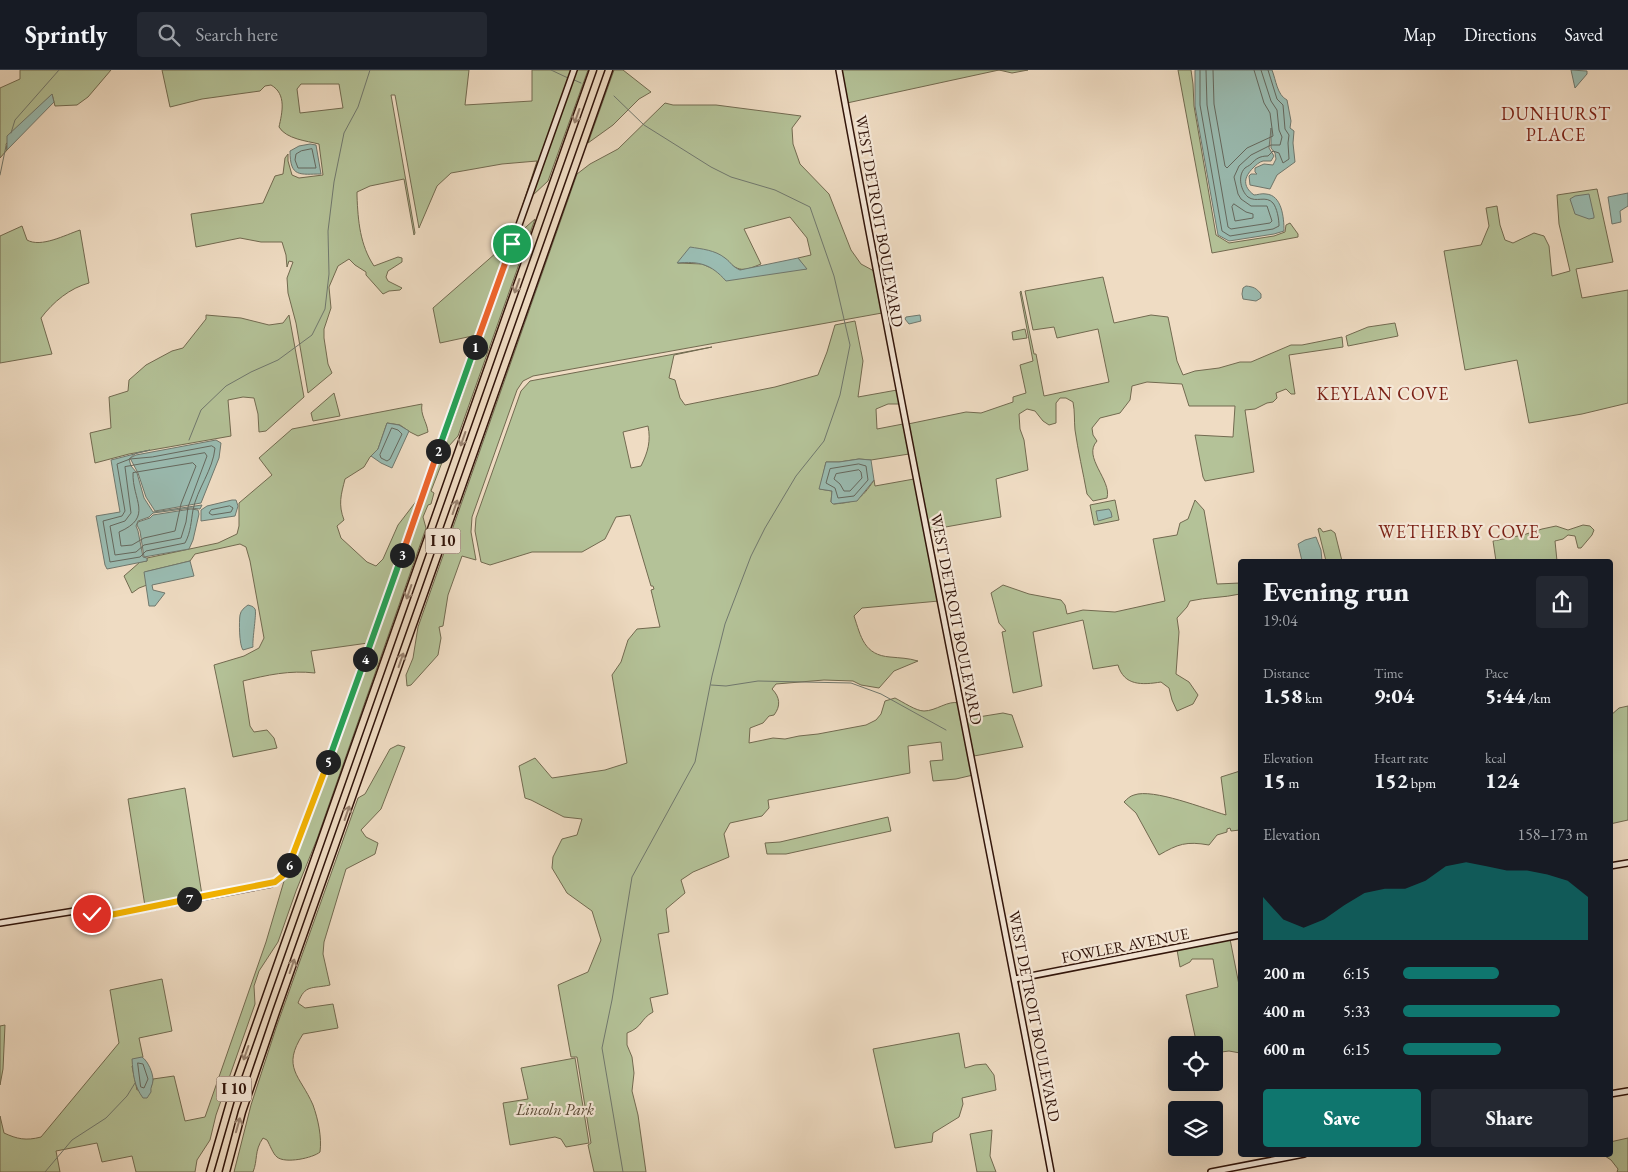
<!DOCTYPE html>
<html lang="en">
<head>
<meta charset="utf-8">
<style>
	:root { --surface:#171b24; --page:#242831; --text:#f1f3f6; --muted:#9ea1a6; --line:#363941; --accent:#0f766e }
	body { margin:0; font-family:"EB Garamond",serif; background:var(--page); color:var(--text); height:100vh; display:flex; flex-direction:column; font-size:19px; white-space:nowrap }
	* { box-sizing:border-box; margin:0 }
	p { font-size:16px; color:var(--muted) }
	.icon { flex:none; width:28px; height:28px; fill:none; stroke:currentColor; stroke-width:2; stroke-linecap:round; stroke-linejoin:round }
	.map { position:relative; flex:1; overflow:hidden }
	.panel { position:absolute; left:1238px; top:489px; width:375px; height:598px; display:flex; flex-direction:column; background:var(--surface); border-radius:5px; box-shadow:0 5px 20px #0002 }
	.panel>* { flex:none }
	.controls { position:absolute; left:1168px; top:966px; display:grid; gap:10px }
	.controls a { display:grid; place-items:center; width:55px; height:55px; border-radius:5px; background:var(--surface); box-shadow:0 5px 20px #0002; font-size:25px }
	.pin { position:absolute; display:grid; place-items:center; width:42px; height:42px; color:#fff; margin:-21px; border:2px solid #fff; border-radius:50%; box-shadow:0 1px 5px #0007 }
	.km { position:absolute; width:25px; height:25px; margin:-12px; border-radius:50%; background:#222; color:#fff; font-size:14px; line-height:25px; text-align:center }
	.round { display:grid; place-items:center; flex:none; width:52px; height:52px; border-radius:5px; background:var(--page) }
	.overview { display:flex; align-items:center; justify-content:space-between; height:85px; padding:0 25px }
	h1 { font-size:28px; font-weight:800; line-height:38px }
	.metrics { display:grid; grid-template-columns:repeat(3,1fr); gap:8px; height:85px; padding:5px 25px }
	.metrics div { display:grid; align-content:center }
	.metrics b { font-size:21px; font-weight:800 }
	.metrics small { font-size:14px; font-weight:400 }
	.metrics p { font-size:14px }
	.chart { height:140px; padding:10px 25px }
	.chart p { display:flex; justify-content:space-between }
	.chart svg { width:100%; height:90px; margin-top:5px; fill:var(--accent); opacity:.7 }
	.cta { display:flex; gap:10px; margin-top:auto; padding:10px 25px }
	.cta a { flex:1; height:58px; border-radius:5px; background:var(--accent); color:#fff; font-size:20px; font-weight:800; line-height:58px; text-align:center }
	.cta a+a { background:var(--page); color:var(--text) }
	ul { padding:0 25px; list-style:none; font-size:16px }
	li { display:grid; grid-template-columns:80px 60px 1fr; align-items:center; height:38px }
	li i { height:12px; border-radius:6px; background:var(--accent) }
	header { display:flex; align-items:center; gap:30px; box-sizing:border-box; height:70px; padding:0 25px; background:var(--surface); border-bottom:1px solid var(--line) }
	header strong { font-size:24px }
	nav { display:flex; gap:28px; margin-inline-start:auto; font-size:18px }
	.search { width:350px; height:45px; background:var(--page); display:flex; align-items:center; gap:12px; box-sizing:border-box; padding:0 18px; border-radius:5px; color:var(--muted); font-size:19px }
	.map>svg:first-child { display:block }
	.green { fill:#b4c298; stroke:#726a50; fill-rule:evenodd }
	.water { fill:#9abcb2; stroke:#70786e }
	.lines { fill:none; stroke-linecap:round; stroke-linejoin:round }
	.shore { stroke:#65685e; stroke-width:1 }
	.stream { stroke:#70786e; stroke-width:1 }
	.secondary-casing { stroke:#301309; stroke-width:8 }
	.highway-casing { stroke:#301309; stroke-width:9 }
	.secondary { stroke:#f5e8d8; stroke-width:5 }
	.highway { stroke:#efdcc3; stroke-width:6 }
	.oneway { stroke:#99826f }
	.split-1-casing { stroke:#fff; stroke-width:10 }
	.split-2-casing { stroke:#fff; stroke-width:10 }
	.split-3-casing { stroke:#fff; stroke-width:10 }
	.split-4-casing { stroke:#fff; stroke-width:10 }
	.split-5-casing { stroke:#fff; stroke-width:10 }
	.split-6-casing { stroke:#fff; stroke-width:10 }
	.split-7-casing { stroke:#fff; stroke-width:10 }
	.split-8-casing { stroke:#fff; stroke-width:10 }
	.split-1 { stroke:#f0652b; stroke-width:6 }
	.split-2 { stroke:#22a559; stroke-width:6 }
	.split-3 { stroke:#f0652b; stroke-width:6 }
	.split-4 { stroke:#22a559; stroke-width:6 }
	.split-5 { stroke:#22a559; stroke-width:6 }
	.split-6 { stroke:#f5b400; stroke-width:6 }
	.split-7 { stroke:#f5b400; stroke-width:6 }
	.split-8 { stroke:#f5b400; stroke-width:6 }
	.labels { text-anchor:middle; stroke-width:4.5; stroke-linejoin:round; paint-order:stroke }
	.shield { fill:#f5e8d8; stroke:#6b5347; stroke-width:1 }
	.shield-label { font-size:15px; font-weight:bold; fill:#301309 }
	.street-label { font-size:16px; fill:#301309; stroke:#f5e8d8 }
	.park-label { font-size:16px; font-style:italic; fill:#584834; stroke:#f5e8d8 }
	.neighbourhood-label { font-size:18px; letter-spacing:1px; fill:#7a1f14; stroke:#f5e8d8 }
</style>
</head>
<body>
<header>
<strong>Sprintly</strong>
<div class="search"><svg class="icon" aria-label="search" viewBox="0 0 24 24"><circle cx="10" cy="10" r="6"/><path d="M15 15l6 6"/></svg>Search here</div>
<nav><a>Map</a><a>Directions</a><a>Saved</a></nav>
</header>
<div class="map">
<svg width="1628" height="1102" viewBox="0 0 1628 1102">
	<rect width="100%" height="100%" fill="#efdcc3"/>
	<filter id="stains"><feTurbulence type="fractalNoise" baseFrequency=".004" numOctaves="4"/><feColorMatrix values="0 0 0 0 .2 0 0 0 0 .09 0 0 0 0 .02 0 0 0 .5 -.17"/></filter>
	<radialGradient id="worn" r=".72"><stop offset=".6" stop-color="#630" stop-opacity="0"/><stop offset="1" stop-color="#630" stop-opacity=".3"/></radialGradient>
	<g class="green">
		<polygon points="20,0 111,0 88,27 77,35 55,36 52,24 6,74 7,80 0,88 0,18 20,9"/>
		<path d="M162 0H469L465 35 532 31V0H572L525 132 523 134 537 91 502 94 451 103 437 116 419 158 395 25H391L415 163 414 165 404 109 370 116 357 122V126C358 151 360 175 374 196L398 187 402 188V192L388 201 386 207 388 211 402 218 400 220 389 221 383 224 366 205V202L355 195 349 189 338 196 329 217 331 238 324 259V268L328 294 332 303 308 323 296 253 288 223 287 208 293 192 289 191 287 197 286 185 282 172H261L240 168 196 177 191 144 263 133 275 106 283 104 285 88 288 84V91L292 105 299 108 323 105 319 74C307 71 286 69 279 57 282 43 287 24 271 15L265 16 260 21 202 29 170 37ZM301 14H339L343 38 300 43 297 19Z"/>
		<polygon points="576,0 588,0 548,111 532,126"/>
		<polygon points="614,0 623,0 651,22 639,29 613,55 588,73"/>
		<polygon points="841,0 1028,0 1012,3 999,0 847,33"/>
		<polygon points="1178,0 1191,0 1193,14 1194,36 1216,165 1229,173 1274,166 1285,162 1286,155 1290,153 1298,164 1298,167 1212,183"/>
		<path d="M665 33 673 35H716L801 46 792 58 793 74 800 94 829 124 851 180 861 194 874 201 882 243 533 306 523 311 517 320 472 447 471 462 476 490 462 486 448 525 443 556 439 557 441 568 438 585 411 615 407 616 406 605 413 588 418 557 577 104 590 94 618 79ZM790 147 807 168 811 185 798 188 806 199 716 200 702 194 678 193 725 188C738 203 744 201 761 194L744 159Z"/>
		<polygon points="1597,119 1613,192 1576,199 1582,228 1628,220 1628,333 1582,344 1529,353 1517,290 1465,300 1444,181 1481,175 1489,156 1486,138 1497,136 1500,155 1505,170 1513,173 1534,163 1544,166 1549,176 1552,206 1570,201 1559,154 1557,125"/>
		<path d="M535 149 458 366 448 377 431 421 434 423 431 434 428 435 423 447 426 458 317 769 296 821 278 872 259 901 254 916 255 934 216 1045 210 1070 197 1090 195 1102H136L132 1086 102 1092 97 1073 56 1081 60 1102H0V1046L4 1063C17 1069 26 1071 41 1067L119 973 110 920 162 909 172 961 139 968 143 987 132 996 137 1020 151 1017 153 1009 174 1006 185 1051 205 1047 266 872 284 811 309 752 518 164Z"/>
		<path d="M22 156 27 170C41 178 65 165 80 160L89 213C70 218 53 232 41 248L52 284 0 293V166Z"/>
		<polygon points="512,169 477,265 440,273 433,238"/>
		<path d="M1103 207 1114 253 1151 245 1168 247 1177 291 1183 305 1195 301 1219 298 1240 292H1251L1291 275H1302L1342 267 1343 277 1289 285 1295 324H1291L1286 319 1276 323 1277 328 1273 332 1267 333 1255 339 1245 340 1254 402 1205 411 1203 407 1195 365 1233 367 1235 336H1189L1182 314 1147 312 1132 316 1130 330 1120 343 1100 348 1092 358 1093 365 1097 371C1082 387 1112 410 1107 428L1093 431 1087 424C1083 402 1078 381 1075 360 1074 350 1075 342 1073 332L1066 328H1060L1056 333V353L1049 355 1043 351 1035 341 1027 339 1019 344 1020 359 1024 370 1028 400 996 409 1001 447 929 460 908 354 966 342 981 343 1013 332V327L1026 323 1020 295 1033 291 1020 222 1021 221 1034 284H1036L1044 326 1109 312 1098 259 1057 268 1054 257 1033 260 1025 221Z"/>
		<polygon points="206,245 241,248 269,255 283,253 289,245 304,327 266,361 259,362 258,344 254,328 243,327 228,330 231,366 129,384 95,393 90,363 111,358 109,327 128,321 129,310 146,295 172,281 183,278 206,249"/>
		<path d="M855 251 863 291 858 327 897 320 900 334H888L876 339 877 359 903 354 909 384 871 390 859 389 839 392H826L820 419 832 421 831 432 834 434C856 432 861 430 874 410L875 416 914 409 939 531 862 538 854 546C861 567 864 585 890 587 900 588 908 588 918 591L894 601 879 618 861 615 853 611 824 610 776 614 772 619C780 627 781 636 774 645L769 646 763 653 750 658 749 673 773 668 785 669 799 666 818 664 866 655 876 650 881 644 885 631 895 628C903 632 916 641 924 641 936 641 948 630 959 633L973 705 956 709 933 711 930 691 943 690 941 672 908 676 910 703 768 730 769 738 762 746 730 753 724 764 729 787 693 802 681 810 685 823 666 839 669 862 658 864 668 924 650 928 653 942C640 949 643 957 627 963V975L632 987 634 1003 632 1021 638 1045 646 1102H594L588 1075 591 1073 577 987H571L558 915 588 902 601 870 592 841 567 823 552 798 553 787 562 769 577 765 582 749 564 747 531 730 525 728 519 696 535 688 552 708 605 700 627 693 612 605 621 592 628 570 637 559 660 557 651 520 654 519 653 516H651L630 445 616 447 605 469 582 482H532L490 495 481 492 475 461 476 448 521 321 530 311 712 277 674 285 669 308 675 310 680 328 685 335 775 317 818 305 827 282 835 255ZM648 356C651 371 648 382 641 396L631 398 623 362Z"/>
		<polygon points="1395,253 1398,266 1348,276 1346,266 1368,257"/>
		<polygon points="1025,259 1027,268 1013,270 1012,262"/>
		<polygon points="334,323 340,346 313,351 311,343"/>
		<path d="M422 334C420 345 427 352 428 362L418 366 410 362 400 355 387 353 378 379 370 387 364 397 345 409C341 425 338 434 344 450L337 456 341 468 367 492 376 496 383 489 398 455 421 425 368 573 311 581 315 603C290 600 267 605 243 611L250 656 254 662 267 660 274 668 277 678 233 687 214 595 244 586 259 578 264 568 250 491 246 477 240 474 195 484 190 491 145 502 147 515 139 518 132 523 124 506 140 492 147 491V488L218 473 237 464 239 456V433L272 405 259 388 292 359Z"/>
		<polygon points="1115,430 1119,450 1094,455 1090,435"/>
		<path d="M1195 430 1204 440 1217 514 1240 513V524C1223 528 1207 527 1190 531L1187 537 1177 548 1179 562 1176 604 1189 612 1198 625 1193 634 1177 641 1172 630 1169 618 1161 612C1142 615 1124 616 1118 595L1093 599 1083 550 1033 562 1042 616 1013 623 1002 562 1006 561 999 553 991 523 1003 515 1029 524 1061 530 1065 535 1067 544 1083 540 1115 542 1165 531 1153 469 1177 465 1180 453 1188 449Z"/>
		<polygon points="1583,455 1590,456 1594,460 1592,465 1581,478 1578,478 1575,466 1568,465 1563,469 1555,471 1557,491 1496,491 1493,471 1523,465 1542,459 1556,456 1568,460"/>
		<polygon points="1320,458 1323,462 1331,460 1335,463 1342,491 1326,491 1318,459"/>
		<polygon points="1628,636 1628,750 1610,754 1610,667 1612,665 1610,646 1619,638"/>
		<polygon points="1003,643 1012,645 1023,677 974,686 966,649"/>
		<path d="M398 675 405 677 381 739 361 760 366 767 378 773 375 784 346 799 324 872 323 884 330 915C312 919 305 914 298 933L305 938 333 934 338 958 303 964C281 998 300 1005 313 1035 318 1049 322 1067 320 1082 313 1088 285 1094 277 1087 273 1084 270 1075 267 1070L263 1068C254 1081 258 1090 253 1102H234L251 1035 276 958 358 728 365 724 390 679Z"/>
		<path d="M1240 701V760L1231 761 1230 758 1227 759V762L1217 765 1209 775C1186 771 1178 774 1159 785L1136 743 1124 732C1127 729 1130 726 1134 725 1153 718 1205 739 1226 745L1221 707Z"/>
		<polygon points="185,718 202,825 145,836 128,729"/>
		<polygon points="888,747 891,761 786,784 767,784 765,773 780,772"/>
		<polygon points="1230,869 1240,920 1240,983 1229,981 1214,983 1214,975 1197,975 1186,925 1218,917 1213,889 1192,889 1190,892 1180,897 1177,880"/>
		<polygon points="5,955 3,999 0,1015 0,956"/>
		<polygon points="959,963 965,998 975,995 986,994 994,1005 996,1020 962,1028 963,1034 959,1047 933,1063 932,1072 895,1078 873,979"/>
		<polygon points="575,988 589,1073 566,1077 561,1069 555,1067 510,1075 503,1033 528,1029 521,998"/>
		<polygon points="992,1060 990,1086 996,1102 977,1102 970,1064"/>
		<polygon points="1628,1068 1628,1102 1617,1102 1618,1099 1611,1090 1602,1084 1610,1084 1610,1072"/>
	</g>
	<g class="water">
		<path d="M1195 0H1272C1276 10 1277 25 1287 30L1291 51 1290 58 1294 61 1293 73 1295 92 1277 105 1270 119 1250 115 1249 106 1251 104H1257L1255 102V98L1264 94 1273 95 1276 89 1275 83 1271 78V58L1269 78 1274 86 1271 91C1268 91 1266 91 1263 91 1259 92 1256 95 1253 98 1244 107 1242 116 1254 125 1257 125 1262 123 1266 124 1282 125 1284 148 1284 161L1274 164 1229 171 1218 165 1195 36Z"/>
		<polygon points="1571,0 1587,1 1587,4 1575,18"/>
		<polygon points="52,24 54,32 7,80 7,66"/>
		<path d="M310 74 316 75 321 104C300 104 290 108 290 81L299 76Z"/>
		<polygon points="1628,123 1628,136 1620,141 1621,152 1612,154 1608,127"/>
		<polygon points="1589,124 1594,146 1594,148 1589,149 1575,144 1570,129 1575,126"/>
		<path d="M690 177C702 179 715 180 725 188 732 193 731 196 740 200L798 188 807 199 726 211C711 194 699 191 677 193Z"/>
		<path d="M1246 216C1254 217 1256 218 1261 224V228L1256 231 1243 229 1242 224 1243 218Z"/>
		<polygon points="920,245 921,251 909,254 905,249 906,247"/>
		<polygon points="387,353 399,355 409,361 392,398 381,393 371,386 378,379"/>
		<polygon points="216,370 221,373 219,388 201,433 155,441 146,427 138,403 130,388 136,385"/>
		<polygon points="150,380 136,383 129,389 131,396 137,403 144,428 153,442 202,435 200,439 191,438 153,443 149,447 138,451 136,456 138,461 143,487 147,488 147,491 107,499 105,495 96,446 120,442 111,390"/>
		<polygon points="859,389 871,390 874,410 857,431 833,434 831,432 832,421 819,419 826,392 839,392"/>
		<polygon points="232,430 236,430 238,436 235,446 201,451 201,440 207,436"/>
		<polygon points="191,439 198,440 199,444 193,470 189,479 144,487 140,461 137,455 138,452 150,448 153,445"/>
		<polygon points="1109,439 1111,442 1112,447 1098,451 1096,441"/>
		<polygon points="1316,467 1321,480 1322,491 1302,491 1298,474 1305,470"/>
		<polygon points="190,491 194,506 152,515 153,520 165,523 155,536 149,536 144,502"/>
		<path d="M248 535C251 536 253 536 255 539 257 542 252 570 253 577L243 580C239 575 239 551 240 545 241 540 244 538 248 535Z"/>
		<path d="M142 987C148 991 153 1003 153 1010 153 1015 150 1017 151 1022L147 1028H143C134 1016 133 1004 132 989Z"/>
	</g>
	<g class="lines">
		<g class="shore">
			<path d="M1200 0V35L1222 161 1230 166 1273 159 1279 156C1279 149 1277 138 1273 133 1266 125 1256 133 1248 127 1241 121 1237 106 1245 98 1246 97 1249 96 1251 94 1256 89 1259 86 1268 86L1273 81 1279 83 1283 93 1289 89 1288 73 1289 65 1285 59 1283 35 1277 29 1268 0"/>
			<polyline points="1206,0 1207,35 1228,157 1231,159 1270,153 1272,151 1267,136 1251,136 1241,129 1238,124 1234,107 1239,96 1251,85 1271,75 1280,75 1282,67 1279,60 1277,40 1271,31 1261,0"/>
			<polyline points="1213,0 1214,34 1225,96 1227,98 1247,78 1273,66 1270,43 1264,33 1254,0"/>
			<polygon points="312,79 316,98 298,98 295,90 296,84 301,81"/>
			<polygon points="1234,134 1246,142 1253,144 1253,148 1235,151 1232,137"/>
			<polygon points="392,358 398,360 402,364 390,389 387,391 381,388 380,385"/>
			<path d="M212 376 215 378C213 400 197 419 193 440 191 451 191 462 185 473L146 481 140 487 110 492 103 451 122 446 125 441 117 394 130 389 152 387Z"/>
			<polygon points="205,383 207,386 188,437 186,452 181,468 144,475 136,482 115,485 110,456 125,451 131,443 125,397"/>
			<path d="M193 393 196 396 181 434 175 461 144 468 132 475 121 476 119 462C154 447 132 430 133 403Z"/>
			<polygon points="859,394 866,396 868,410 854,426 838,428 835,418 826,413 830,399"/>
			<polygon points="859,400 861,402 862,408 850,421 844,421 840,414 834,409 836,404"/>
			<polygon points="230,436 233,438 231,442 212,445 209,443 211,440"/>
			<polygon points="138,993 143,994 148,1009 144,1018 141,1017"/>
		</g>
		<g class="stream">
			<polyline points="551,0 568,8"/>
			<polyline points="572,9 581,13"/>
			<polyline points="614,26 644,55 711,97 731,107 775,120 810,137 834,206 850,275 840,325 824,371 796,406 765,458 751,486 725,554 712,606 695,692 632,807 612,930 602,978 623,1102"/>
			<polyline points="11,63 15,50 59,0"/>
			<polyline points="0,105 6,76"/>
			<polyline points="189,370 201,340 226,316 251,302 278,290 312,265 325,239 329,204 328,161 334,112 344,63 358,37 370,0"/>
			<polyline points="711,615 726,616 758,611 851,613 881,624 946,660"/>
			<polyline points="45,1102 72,1070 106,1048 127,1026 135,1013"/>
		</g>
		<g class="secondary-casing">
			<g id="secondary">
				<path d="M839 0C906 368 982 734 1051 1102"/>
				<polyline points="1610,796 1628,793"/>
				<polyline points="0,853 75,841 97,846 110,845 271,814 279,810 285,804 312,735 353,622 574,0"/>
				<polyline points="1015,909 1240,865"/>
				<polyline points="1610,1024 1628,1021"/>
				<polyline points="1211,1102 1304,1084"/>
			</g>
		</g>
		<g class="highway-casing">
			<g id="highway">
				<polyline points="210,1102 236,1012 593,0"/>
				<polyline points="226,1102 242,1042 276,942 609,0"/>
			</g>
		</g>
		<use href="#secondary" class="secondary"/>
		<use href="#highway" class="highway"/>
	</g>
	<defs><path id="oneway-shaft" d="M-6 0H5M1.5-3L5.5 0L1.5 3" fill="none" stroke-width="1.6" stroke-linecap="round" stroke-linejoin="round" transform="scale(1.25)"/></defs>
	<g class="oneway">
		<use href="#oneway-shaft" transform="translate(577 46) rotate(109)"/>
		<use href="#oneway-shaft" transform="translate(517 216) rotate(109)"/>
		<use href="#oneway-shaft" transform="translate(463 369) rotate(109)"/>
		<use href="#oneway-shaft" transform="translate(455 437) rotate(-71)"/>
		<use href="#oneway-shaft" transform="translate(409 522) rotate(109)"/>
		<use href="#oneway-shaft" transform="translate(401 590) rotate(-71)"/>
		<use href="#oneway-shaft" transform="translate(347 743) rotate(-71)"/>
		<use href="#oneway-shaft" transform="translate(292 896) rotate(-71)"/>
		<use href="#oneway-shaft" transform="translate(246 983) rotate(109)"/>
		<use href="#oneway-shaft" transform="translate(238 1055) rotate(-74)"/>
	</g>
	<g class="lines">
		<g class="split-1-casing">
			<polyline id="split-1" points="475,277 512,174"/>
		</g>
		<g class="split-2-casing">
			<polyline id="split-2" points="438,381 475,277"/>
		</g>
		<g class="split-3-casing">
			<polyline id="split-3" points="402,485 438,381"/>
		</g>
		<g class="split-4-casing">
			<polyline id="split-4" points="365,589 402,485"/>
		</g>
		<g class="split-5-casing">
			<polyline id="split-5" points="328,692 365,589"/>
		</g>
		<g class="split-6-casing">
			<polyline id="split-6" points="289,795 328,692"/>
		</g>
		<g class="split-7-casing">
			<polyline id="split-7" points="189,829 275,812 285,804 289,795"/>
		</g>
		<g class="split-8-casing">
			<polyline id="split-8" points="92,844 110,845 189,829"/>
		</g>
		<use href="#split-1" class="split-1"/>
		<use href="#split-2" class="split-2"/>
		<use href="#split-3" class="split-3"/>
		<use href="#split-4" class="split-4"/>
		<use href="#split-5" class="split-5"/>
		<use href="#split-6" class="split-6"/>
		<use href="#split-7" class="split-7"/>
		<use href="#split-8" class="split-8"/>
	</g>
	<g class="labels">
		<g class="shield">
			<rect x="425.5" y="458.5" width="35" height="25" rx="4"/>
			<rect x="216.5" y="1006.5" width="35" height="25" rx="4"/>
		</g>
		<g class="shield-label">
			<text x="443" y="476">I 10</text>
			<text x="234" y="1024">I 10</text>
		</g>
		<g class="street-label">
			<text transform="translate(880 151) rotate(80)" y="6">WEST DETROIT BOULEVARD</text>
			<text transform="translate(957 549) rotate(79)" y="6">WEST DETROIT BOULEVARD</text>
			<text transform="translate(1125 875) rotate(-11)" y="6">FOWLER AVENUE</text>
			<text transform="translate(1035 946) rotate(79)" y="6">WEST DETROIT BOULEVARD</text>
		</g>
		<g class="park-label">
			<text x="555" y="1045">Lincoln Park</text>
		</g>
		<g class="neighbourhood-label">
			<text x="1556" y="50">DUNHURST<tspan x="1556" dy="21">PLACE</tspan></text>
			<text x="1383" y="330">KEYLAN COVE</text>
			<text x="1459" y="468">WETHERBY COVE</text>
		</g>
	</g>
	<rect width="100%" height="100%" filter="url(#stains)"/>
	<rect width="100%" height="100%" fill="url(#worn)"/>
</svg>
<div class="controls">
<a><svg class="icon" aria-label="locate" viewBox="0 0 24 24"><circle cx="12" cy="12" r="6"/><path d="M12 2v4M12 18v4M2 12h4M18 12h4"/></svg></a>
<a><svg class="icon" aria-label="layers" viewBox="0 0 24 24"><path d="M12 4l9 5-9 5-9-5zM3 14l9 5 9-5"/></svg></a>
</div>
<div class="pin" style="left:512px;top:174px;background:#1e9e55"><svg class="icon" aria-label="arrive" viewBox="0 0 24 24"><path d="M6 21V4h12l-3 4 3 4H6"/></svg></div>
<div class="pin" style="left:92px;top:844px;background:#d93025"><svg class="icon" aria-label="check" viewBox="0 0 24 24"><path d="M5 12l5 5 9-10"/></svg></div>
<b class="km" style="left:475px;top:277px">1</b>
<b class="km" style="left:438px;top:381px">2</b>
<b class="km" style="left:402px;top:485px">3</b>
<b class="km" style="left:365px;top:589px">4</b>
<b class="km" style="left:328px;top:692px">5</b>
<b class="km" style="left:289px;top:795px">6</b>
<b class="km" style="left:189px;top:829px">7</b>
<section class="panel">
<div class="overview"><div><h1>Evening run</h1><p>19:04</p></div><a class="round"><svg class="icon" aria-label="share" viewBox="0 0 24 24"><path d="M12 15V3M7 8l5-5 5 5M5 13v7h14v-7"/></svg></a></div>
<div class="metrics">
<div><p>Distance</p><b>1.58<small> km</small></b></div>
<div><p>Time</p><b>9:04</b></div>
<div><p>Pace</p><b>5:44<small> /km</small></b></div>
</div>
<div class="metrics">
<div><p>Elevation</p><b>15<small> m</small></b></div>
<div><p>Heart rate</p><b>152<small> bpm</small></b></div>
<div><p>kcal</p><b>124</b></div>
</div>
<div class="chart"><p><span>Elevation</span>158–173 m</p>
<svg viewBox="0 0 160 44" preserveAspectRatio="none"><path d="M0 44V23L10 34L20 38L30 34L40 27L50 21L60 19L70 19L80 15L90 8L100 6L110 8L120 10L130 10L140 12L150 15L160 23V44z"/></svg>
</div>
<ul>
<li><b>200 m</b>6:15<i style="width:52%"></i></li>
<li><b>400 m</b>5:33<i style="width:85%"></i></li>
<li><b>600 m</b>6:15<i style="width:53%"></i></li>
</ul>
<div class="cta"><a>Save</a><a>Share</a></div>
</section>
</div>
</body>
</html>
